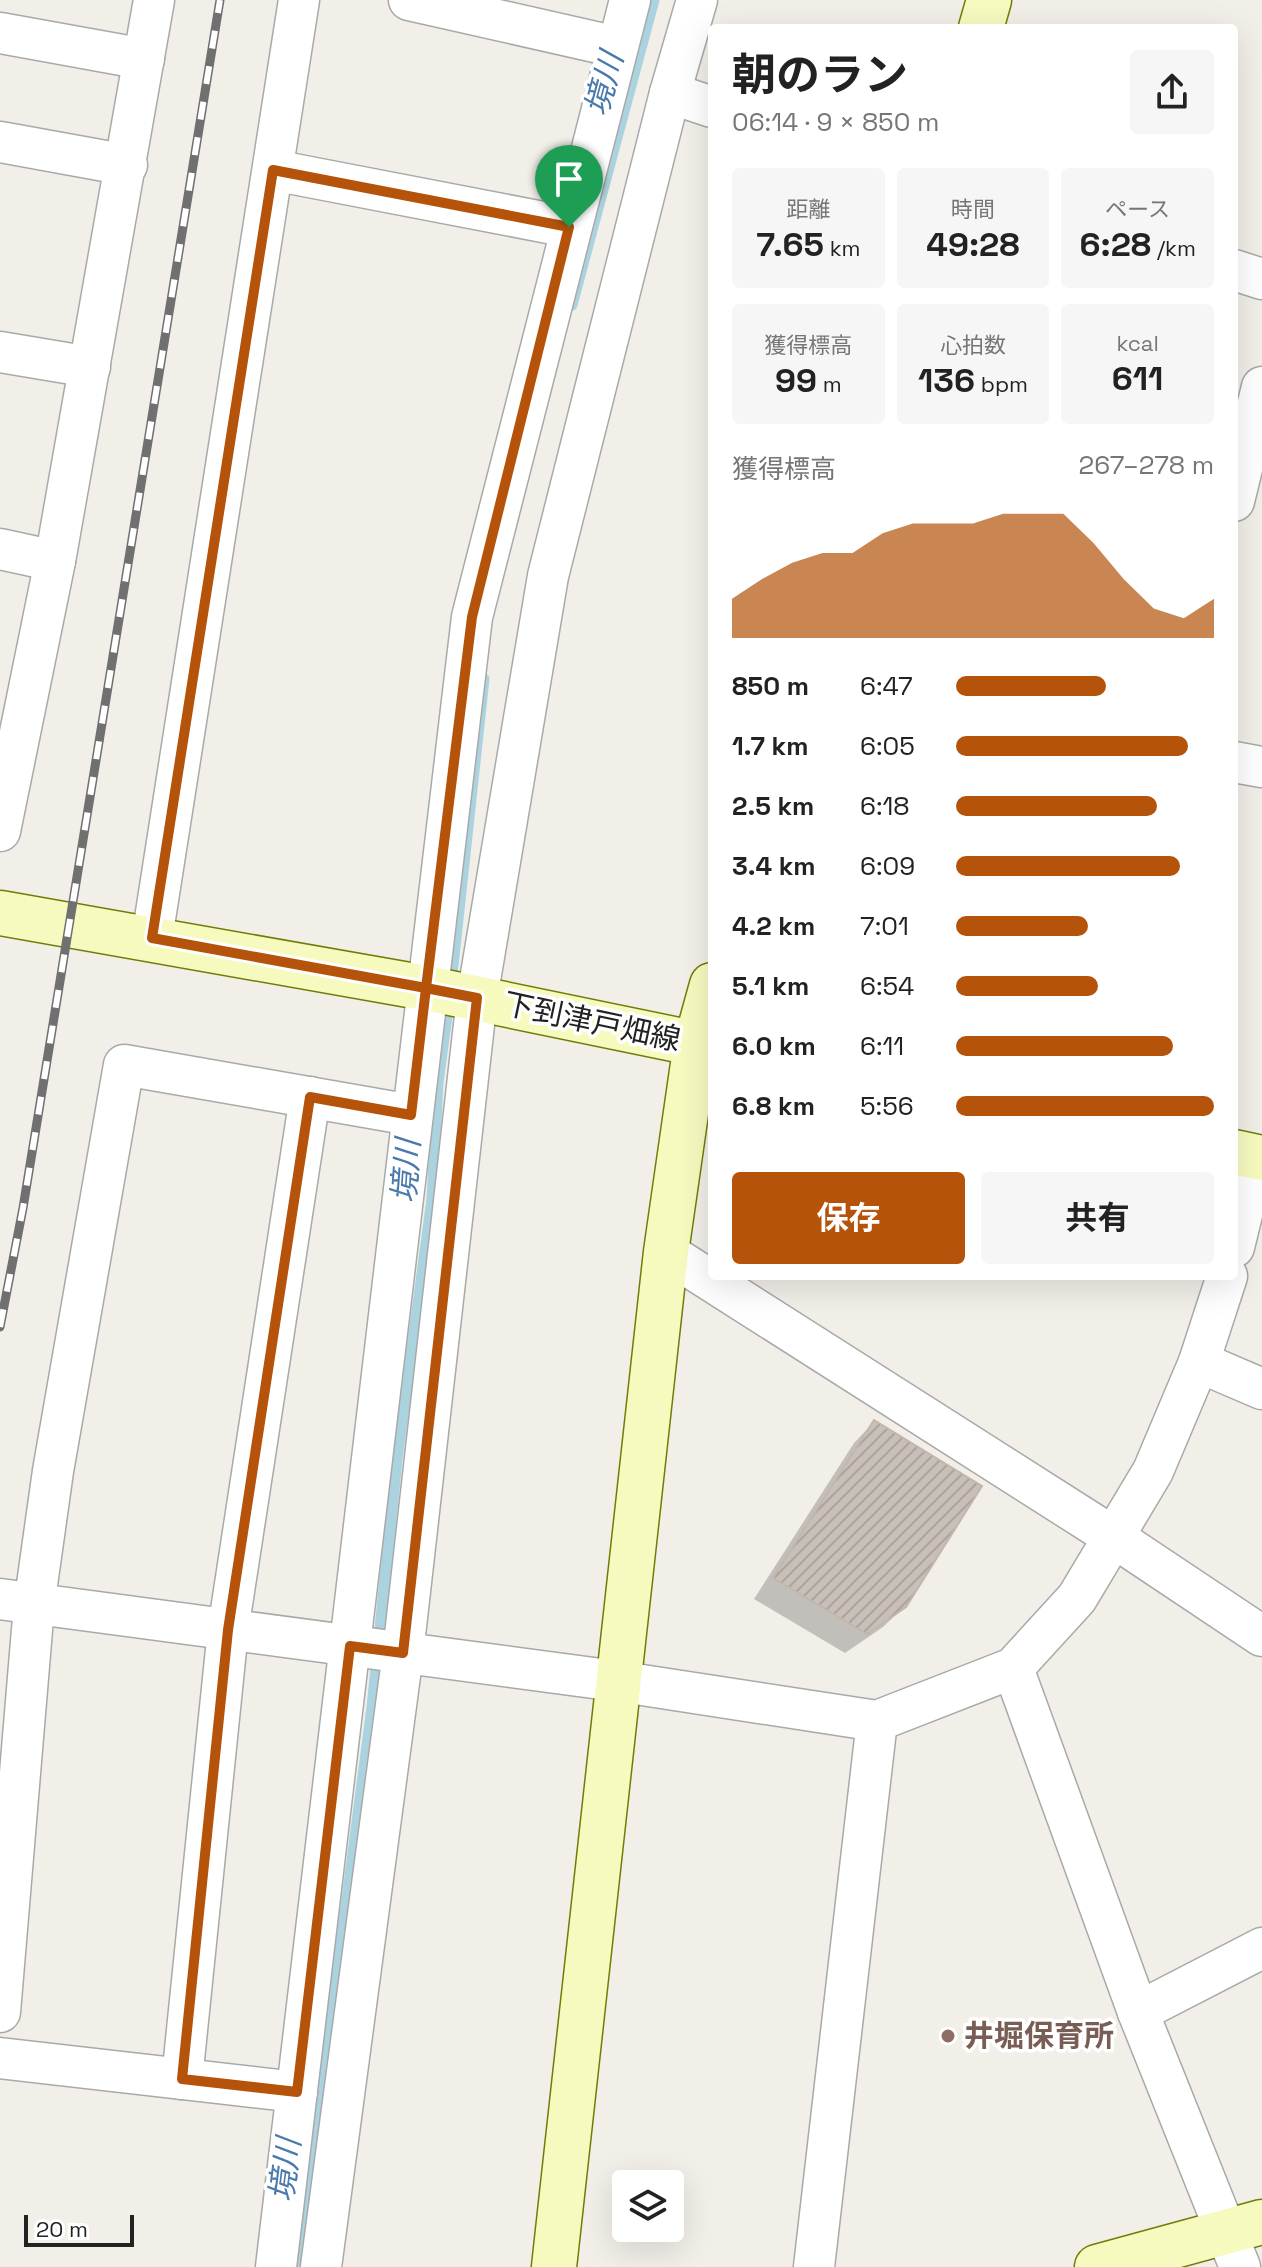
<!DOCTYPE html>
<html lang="ja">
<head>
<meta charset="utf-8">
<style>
	:root { --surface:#fff; --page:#f6f6f6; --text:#222; --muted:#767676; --accent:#b45309 }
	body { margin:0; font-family:"Space Grotesk","Noto Sans JP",sans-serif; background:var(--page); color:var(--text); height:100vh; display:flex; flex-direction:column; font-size:30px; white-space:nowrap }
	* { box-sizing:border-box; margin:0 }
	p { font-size:26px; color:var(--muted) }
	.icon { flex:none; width:44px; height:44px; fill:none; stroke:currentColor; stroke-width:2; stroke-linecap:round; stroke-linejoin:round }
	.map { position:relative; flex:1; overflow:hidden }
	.details { position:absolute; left:708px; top:24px; width:530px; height:1256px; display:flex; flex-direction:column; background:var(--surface); border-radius:8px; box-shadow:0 8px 32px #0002 }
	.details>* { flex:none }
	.tools { position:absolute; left:612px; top:2170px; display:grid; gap:16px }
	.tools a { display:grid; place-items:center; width:72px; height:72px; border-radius:8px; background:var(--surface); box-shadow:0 8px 32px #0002; font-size:40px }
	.scale { position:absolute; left:24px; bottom:20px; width:110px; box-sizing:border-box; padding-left:8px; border:4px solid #222; border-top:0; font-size:22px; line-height:28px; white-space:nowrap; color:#222; -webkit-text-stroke:6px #fff; paint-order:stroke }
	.pin { position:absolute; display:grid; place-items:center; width:68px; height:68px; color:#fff; margin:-82px -34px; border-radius:50% 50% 50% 0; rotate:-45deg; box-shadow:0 0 8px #0007 }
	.pin .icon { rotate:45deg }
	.round { display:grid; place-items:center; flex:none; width:84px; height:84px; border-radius:8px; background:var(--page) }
	.headline { display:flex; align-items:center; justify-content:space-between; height:136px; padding:0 24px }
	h1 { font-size:44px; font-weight:700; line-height:60px }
	.metrics { display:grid; grid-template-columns:repeat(3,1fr); gap:12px; height:136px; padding:8px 24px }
	.metrics div { display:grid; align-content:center; border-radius:8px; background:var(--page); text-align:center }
	.metrics b { font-size:34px; font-weight:700 }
	.metrics small { font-size:22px; font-weight:400 }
	.metrics p { font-size:22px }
	.chart { height:224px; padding:16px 24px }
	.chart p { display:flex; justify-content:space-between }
	.chart svg { width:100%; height:144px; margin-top:8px; fill:var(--accent); opacity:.7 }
	.action { display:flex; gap:16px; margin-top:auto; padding:16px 24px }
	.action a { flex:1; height:92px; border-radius:8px; background:var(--accent); color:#fff; font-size:32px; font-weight:700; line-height:92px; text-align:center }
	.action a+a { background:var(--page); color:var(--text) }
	ul { padding:0 24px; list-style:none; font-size:26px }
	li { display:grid; grid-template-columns:128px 96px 1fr; align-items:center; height:60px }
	li i { height:20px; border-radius:10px; background:var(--accent) }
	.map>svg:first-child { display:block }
	.shadow { fill:#0003 }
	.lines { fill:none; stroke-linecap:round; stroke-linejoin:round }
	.stream { stroke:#aad3df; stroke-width:11 }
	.building { fill:url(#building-hatch); stroke:#c4b6ab; stroke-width:2 }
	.street-casing { stroke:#a9a9a9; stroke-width:43 }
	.secondary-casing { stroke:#707d05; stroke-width:47 }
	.street { stroke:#fff; stroke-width:40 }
	.secondary { stroke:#f7fabf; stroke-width:44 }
	.rail-casing { stroke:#707070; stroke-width:9 }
	.rail { stroke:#fff; stroke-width:6; stroke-dasharray:18; stroke-linecap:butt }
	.route-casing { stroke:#fff; stroke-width:16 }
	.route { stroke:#b45309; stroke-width:10 }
	.education-dot { fill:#8d6e63; stroke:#fff; stroke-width:3 }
	.labels { text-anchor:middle; stroke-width:7; stroke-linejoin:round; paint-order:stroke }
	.street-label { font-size:30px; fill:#222; stroke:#fff }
	.education-label { font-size:30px; font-weight:bold; fill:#785e54; stroke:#fff; text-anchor:start }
	.water-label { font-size:32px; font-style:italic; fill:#4a7aab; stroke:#fff }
</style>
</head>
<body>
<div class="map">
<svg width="1262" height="2267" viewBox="0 0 1262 2267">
	<defs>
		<pattern id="building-hatch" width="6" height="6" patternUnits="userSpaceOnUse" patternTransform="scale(2)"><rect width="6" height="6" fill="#c7bfb8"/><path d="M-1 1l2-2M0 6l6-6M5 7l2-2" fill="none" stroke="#aba49e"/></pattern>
	</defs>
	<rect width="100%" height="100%" fill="#f2efe9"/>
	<polygon class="shadow" points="874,1422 905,1606 883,1627 845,1653 754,1599 854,1443"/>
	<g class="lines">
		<g class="stream">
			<polyline points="572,305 654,0"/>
			<polyline points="451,984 484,679"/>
			<polyline points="299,2267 372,1707 397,1460 432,1199 438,1083 449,1001"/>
		</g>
	</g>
	<polygon class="building" points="874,1420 982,1486 906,1607 867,1634 773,1578"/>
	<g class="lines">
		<g class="street-casing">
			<g id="street">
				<polyline points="409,0 617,47"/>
				<polyline points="0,33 144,59"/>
				<polyline points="670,93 712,107"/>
				<polyline points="0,142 127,165"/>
				<polyline points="273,170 569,227"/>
				<polyline points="1234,270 1262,279"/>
				<polyline points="0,352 90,367"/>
				<polyline points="1234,501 1262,387"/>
				<polyline points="0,549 55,561"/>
				<polyline points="1234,762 1262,767"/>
				<polyline points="0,831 55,561 154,0"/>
				<polyline points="152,938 299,0"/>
				<polyline points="1234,1247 1256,1157"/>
				<polyline points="666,1252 1115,1538 1262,1636"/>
				<polyline points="1199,1362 1262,1389"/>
				<polyline points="0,1599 616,1681 877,1721 1013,1668 1077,1598 1153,1471 1199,1362 1227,1276"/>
				<polyline points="1013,1668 1138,2012 1240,2267"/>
				<polyline points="0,2012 34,1606 53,1471 124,1065 411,1115"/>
				<polyline points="1138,2012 1262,1948"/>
				<polyline points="0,2058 297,2092"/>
				<polyline points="182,2079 228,1630 310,1097"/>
				<polyline points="276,2267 472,617 630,0"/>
				<polyline points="321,2267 403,1653 477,998 548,576 670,93 697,0"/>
				<polyline points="814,2267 877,1721"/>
			</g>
		</g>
		<g class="secondary-casing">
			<g id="secondary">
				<polyline points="981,28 989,0"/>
				<polyline points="0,913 426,988 712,1047"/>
				<polyline points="1234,1152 1262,1158"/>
				<polyline points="554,2267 666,1252 696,1043 712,985"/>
				<polyline points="1097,2267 1262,2222"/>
			</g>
		</g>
		<use href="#street" class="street"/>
		<use href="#secondary" class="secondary"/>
		<g class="rail-casing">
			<polyline id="rail" points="0,1327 23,1208 220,0"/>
		</g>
		<use href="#rail" class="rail"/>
	</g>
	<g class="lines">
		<g class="route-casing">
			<polyline id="route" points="569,227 273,170 152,938 426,988 411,1115 310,1097 228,1630 182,2079 297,2092 350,1646 403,1653 477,998 426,988 472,617 569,227"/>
		</g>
		<use href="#route" class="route"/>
	</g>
	<circle class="education-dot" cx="948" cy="2036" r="8"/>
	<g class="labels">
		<g class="street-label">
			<text transform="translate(592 1022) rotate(12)" y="10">下到津戸畑線</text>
		</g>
		<g class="education-label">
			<text x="964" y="2046">井堀保育所</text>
		</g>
		<g class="water-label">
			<text transform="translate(604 84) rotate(-75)" y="11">境川</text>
			<text transform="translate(406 1171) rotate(-86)" y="11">境川</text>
			<text transform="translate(285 2170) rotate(-83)" y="11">境川</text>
		</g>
	</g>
</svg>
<div class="tools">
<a><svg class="icon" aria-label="layers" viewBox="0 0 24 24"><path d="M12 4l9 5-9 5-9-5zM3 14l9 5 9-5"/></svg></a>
</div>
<div class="scale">20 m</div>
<div class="pin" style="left:569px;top:227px;background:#1e9e55"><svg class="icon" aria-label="arrive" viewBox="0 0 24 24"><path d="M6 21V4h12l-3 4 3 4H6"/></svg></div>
<section class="details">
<div class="headline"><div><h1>朝のラン</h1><p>06:14 · 9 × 850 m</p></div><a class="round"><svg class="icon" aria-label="share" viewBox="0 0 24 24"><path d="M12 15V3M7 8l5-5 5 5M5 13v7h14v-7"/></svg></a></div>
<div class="metrics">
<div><p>距離</p><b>7.65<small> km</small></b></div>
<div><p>時間</p><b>49:28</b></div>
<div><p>ペース</p><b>6:28<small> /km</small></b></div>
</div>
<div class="metrics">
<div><p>獲得標高</p><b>99<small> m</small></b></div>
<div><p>心拍数</p><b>136<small> bpm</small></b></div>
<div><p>kcal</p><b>611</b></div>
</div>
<div class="chart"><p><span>獲得標高</span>267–278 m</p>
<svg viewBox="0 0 160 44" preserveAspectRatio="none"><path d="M0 44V32L10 26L20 21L30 18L40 18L50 12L60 9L70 9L80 9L90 6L100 6L110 6L120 15L130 26L140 35L150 38L160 32V44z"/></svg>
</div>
<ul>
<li><b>850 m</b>6:47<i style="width:58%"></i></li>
<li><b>1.7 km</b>6:05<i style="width:90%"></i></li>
<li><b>2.5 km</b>6:18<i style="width:78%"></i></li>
<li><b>3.4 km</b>6:09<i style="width:87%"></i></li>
<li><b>4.2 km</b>7:01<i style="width:51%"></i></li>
<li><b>5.1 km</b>6:54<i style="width:55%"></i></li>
<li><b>6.0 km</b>6:11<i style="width:84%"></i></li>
<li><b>6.8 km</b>5:56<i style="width:100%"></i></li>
</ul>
<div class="action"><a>保存</a><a>共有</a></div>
</section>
</div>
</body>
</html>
